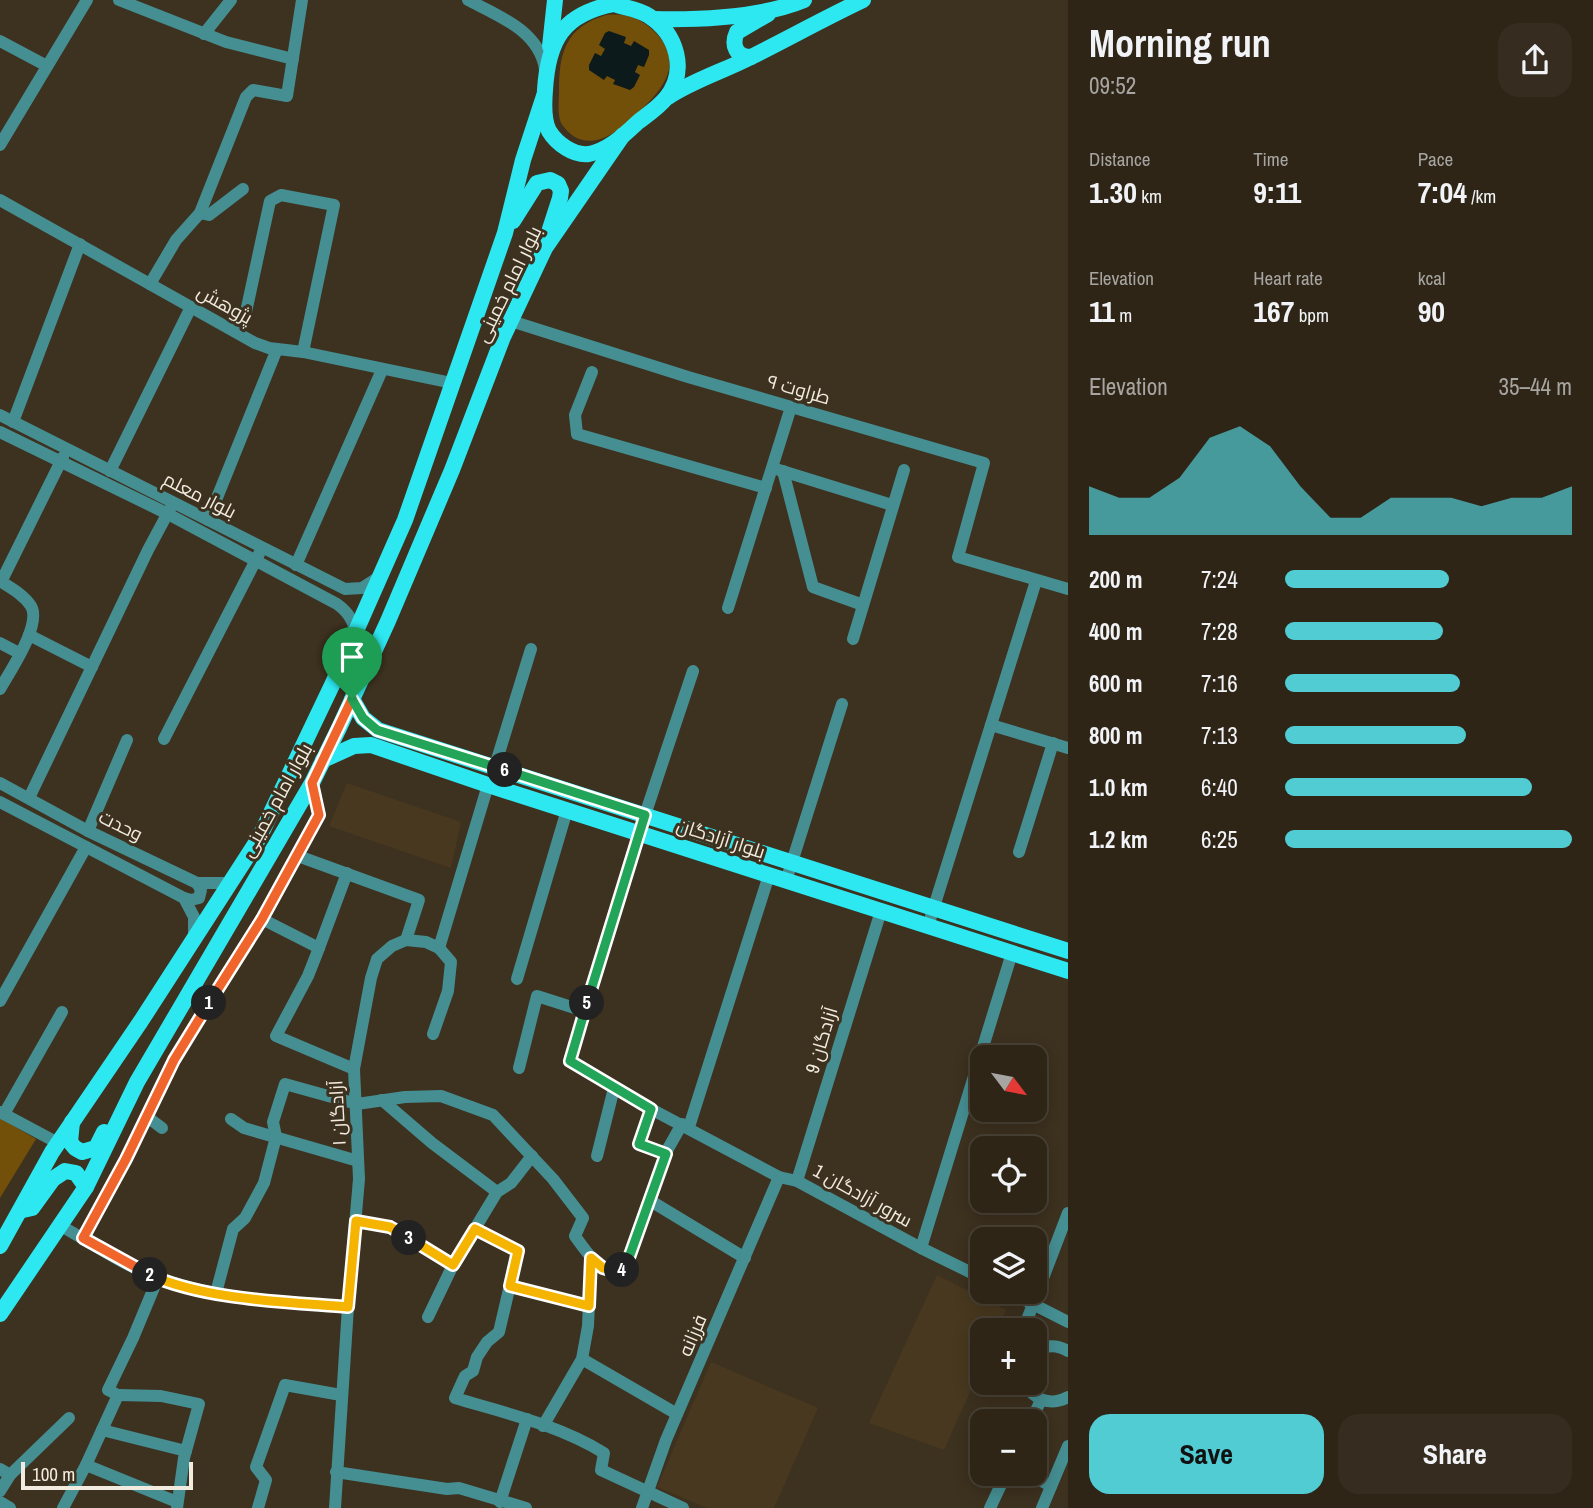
<!DOCTYPE html>
<html lang="en">
<head>
<meta charset="utf-8">
<style>
	:root { --surface:#2e2517; --page:#362d20; --text:#f1f3f6; --muted:#a7a5a1; --line:#494236; --accent:#51ccd3 }
	body { margin:0; font-family:"Archivo Narrow",Cairo,sans-serif; background:var(--page); color:var(--text); height:100vh; display:flex; flex-direction:column; font-size:26px; white-space:nowrap }
	* { box-sizing:border-box; margin:0 }
	p { font-size:23px; color:var(--muted) }
	.icon { flex:none; width:38px; height:38px; fill:none; stroke:currentColor; stroke-width:2; stroke-linecap:round; stroke-linejoin:round }
	.map { position:relative; flex:1; overflow:hidden }
	.drawer { display:flex; flex-direction:column; background:var(--surface); width:525px }
	.drawer>* { flex:none }
	.needle { width:46px; rotate:122deg }
	.controls { position:absolute; left:970px; top:1045px; display:grid; gap:14px }
	.controls a { display:grid; place-items:center; width:77px; height:77px; border-radius:14px; background:var(--surface); box-shadow:0 4px 18px #0003,0 0 0 2px var(--line); font-size:35px }
	.scale { position:absolute; left:21px; bottom:18px; width:172px; box-sizing:border-box; padding-left:7px; border:4px solid #f2ebdf; border-top:0; font-size:19px; line-height:24px; white-space:nowrap; color:#f2ebdf; -webkit-text-stroke:5px #3d311f; paint-order:stroke }
	.pin { position:absolute; display:grid; place-items:center; width:60px; height:60px; color:#fff; margin:-72px -30px; border-radius:50% 50% 50% 0; rotate:-45deg; box-shadow:0 0 7px #0007 }
	.pin .icon { rotate:45deg }
	.km { position:absolute; width:35px; height:35px; margin:-18px; border-radius:50%; background:#222; color:#fff; font-size:19px; line-height:35px; text-align:center }
	.round { display:grid; place-items:center; flex:none; width:74px; height:74px; border-radius:21px; background:var(--page) }
	.headline { display:flex; align-items:center; justify-content:space-between; height:119px; padding:0 21px }
	h1 { font-size:38px; font-weight:800; line-height:52px }
	.stats { display:grid; grid-template-columns:repeat(3,1fr); gap:10px; height:119px; padding:7px 21px }
	.stats div { display:grid; align-content:center }
	.stats b { font-size:30px; font-weight:800 }
	.stats small { font-size:19px; font-weight:400 }
	.stats p { font-size:19px }
	.chart { height:196px; padding:14px 21px }
	.chart p { display:flex; justify-content:space-between }
	.chart svg { width:100%; height:126px; margin-top:7px; fill:var(--accent); opacity:.7 }
	.button { display:flex; gap:14px; margin-top:auto; padding:14px 21px }
	.button a { flex:1; height:80px; border-radius:21px; background:var(--accent); color:#111; font-size:28px; font-weight:800; line-height:80px; text-align:center }
	.button a+a { background:var(--page); color:var(--text) }
	ul { padding:0 21px; list-style:none; font-size:23px }
	li { display:grid; grid-template-columns:112px 84px 1fr; align-items:center; height:52px }
	li i { height:18px; border-radius:9px; background:var(--accent) }
	main { display:flex; flex:1; min-height:0 }
	.map>svg:first-child { display:block }
	.built { fill:#48381f }
	.green { fill:#735009 }
	.water { fill:#0c1a1b }
	.lines { fill:none; stroke-linecap:round; stroke-linejoin:round }
	.minor { stroke:#458e92; stroke-width:12 }
	.major { stroke:#2de8f1; stroke-width:16 }
	.split-1-casing { stroke:#fff; stroke-width:14 }
	.split-2-casing { stroke:#fff; stroke-width:14 }
	.split-3-casing { stroke:#fff; stroke-width:14 }
	.split-4-casing { stroke:#fff; stroke-width:14 }
	.split-5-casing { stroke:#fff; stroke-width:14 }
	.split-6-casing { stroke:#fff; stroke-width:14 }
	.split-7-casing { stroke:#fff; stroke-width:14 }
	.split-1 { stroke:#f0652b; stroke-width:9 }
	.split-2 { stroke:#f0652b; stroke-width:9 }
	.split-3 { stroke:#f5b400; stroke-width:9 }
	.split-4 { stroke:#f5b400; stroke-width:9 }
	.split-5 { stroke:#22a559; stroke-width:9 }
	.split-6 { stroke:#22a559; stroke-width:9 }
	.split-7 { stroke:#22a559; stroke-width:9 }
	.labels { text-anchor:middle; stroke-width:6; stroke-linejoin:round; paint-order:stroke }
	.street-label { font-size:19px; fill:#f2ebdf; stroke:#3d311f }
</style>
</head>
<body>
<main>
<div class="map">
<svg width="1068" height="1508" viewBox="0 0 1068 1508">
	<rect width="100%" height="100%" fill="#3d311f"/>
	<g class="built">
		<polygon points="347,783 461,822 451,868 329,826"/>
		<polygon points="937,1275 1006,1310 997,1330 982,1330 982,1365 944,1450 869,1423"/>
		<polygon points="711,1362 818,1408 774,1508 707,1508 657,1487"/>
	</g>
	<g class="green">
		<path d="M606 15C626 13 640 18 655 32 686 64 662 90 637 114 616 134 584 158 561 123 557 113 559 101 559 91 559 52 566 27 606 15Z"/>
		<polygon points="0,1118 36,1139 0,1198"/>
	</g>
	<polygon class="water" points="609,31 626,37 624,43 631,46 634,41 649,50 649,55 644,67 638,65 635,72 640,75 634,87 630,90 613,84 615,80 607,76 604,80 589,70 589,65 595,53 601,56 605,49 599,45 605,33"/>
	<g class="lines">
		<g class="minor">
			<polyline points="119,0 226,42 293,59"/>
			<path d="M468 0C499 16 539 31 545 69"/>
			<polyline points="204,34 231,0"/>
			<polyline points="0,41 47,66"/>
			<polyline points="0,145 87,0"/>
			<polyline points="0,200 255,343 269,348 303,352 452,383"/>
			<polyline points="200,213 209,215 243,189"/>
			<polyline points="150,284 176,240 200,213 246,97 253,90 287,96 302,0"/>
			<polyline points="246,312 270,201 281,195 334,205 303,352"/>
			<polyline points="511,321 688,377 984,463 958,557 1068,589"/>
			<polyline points="592,372 575,415 577,434 766,488"/>
			<polyline points="0,415 345,589 362,588 379,577"/>
			<polyline points="13,422 80,244"/>
			<path d="M0 432 168 514 337 604C348 612 355 622 355 635"/>
			<polyline points="779,470 892,505"/>
			<polyline points="110,471 191,307"/>
			<polyline points="783,471 813,587 863,605"/>
			<polyline points="208,520 277,349"/>
			<polyline points="296,565 382,370"/>
			<path d="M0 581C11 588 24 595 31 606 42 625 10 671 0 689"/>
			<polyline points="1,582 63,457"/>
			<polyline points="728,608 791,407"/>
			<polyline points="29,635 92,667"/>
			<polyline points="853,639 904,470"/>
			<polyline points="0,643 19,653"/>
			<polyline points="991,725 1068,748"/>
			<polyline points="164,739 259,554"/>
			<polyline points="495,766 531,649"/>
			<polyline points="0,783 88,831 197,883 231,883"/>
			<polyline points="29,798 148,550 170,509"/>
			<polyline points="0,802 184,898 194,917 194,940"/>
			<polyline points="645,815 693,671"/>
			<polyline points="88,831 127,740"/>
			<polyline points="639,833 570,1061 651,1109 779,1177 797,1181 921,1248 982,1278"/>
			<polyline points="1019,852 1053,743"/>
			<polyline points="298,856 419,900 406,940"/>
			<polyline points="786,881 842,704"/>
			<polyline points="184,898 191,900 199,898 201,890 197,883"/>
			<polyline points="262,919 319,948 308,976 276,1036 354,1069"/>
			<polyline points="928,926 1036,581"/>
			<polyline points="319,948 347,873"/>
			<polyline points="517,979 567,810"/>
			<polyline points="0,1001 86,847"/>
			<polyline points="433,1034 448,991 451,962 439,948"/>
			<polyline points="519,1068 537,996 584,1011"/>
			<polyline points="382,1100 432,1143 497,1192"/>
			<polyline points="651,1109 639,1144 665,1154"/>
			<polyline points="0,1112 58,1143"/>
			<polyline points="4,1114 62,1012"/>
			<polyline points="146,1116 162,1128"/>
			<polyline points="231,1119 244,1128 358,1161"/>
			<polyline points="689,1127 769,875"/>
			<polyline points="597,1156 614,1088"/>
			<polyline points="797,1181 881,911"/>
			<polyline points="649,1200 745,1258"/>
			<polyline points="356,1221 390,1227 453,1265 497,1192 511,1183 532,1156"/>
			<path d="M61 1226C92 1243 123 1265 156 1277 216 1300 284 1302 348 1307"/>
			<path d="M475 1229 518 1251 499 1332 487 1342 477 1357 473 1371 465 1376 455 1398C505 1413 559 1425 604 1453L601 1470 683 1508"/>
			<polyline points="83,1238 126,1159 174,1060 262,919 319,815 312,783"/>
			<polyline points="921,1248 1012,953"/>
			<polyline points="510,1286 589,1306"/>
			<polyline points="1009,1292 1068,1322"/>
			<path d="M216 1293 233 1229 245 1218 264 1183 276 1137 273 1122 285 1084 357 1104 405 1097 441 1096 493 1115 553 1179 583 1218 575 1236C587 1253 597 1269 620 1273L626 1266 665 1154 682 1124"/>
			<polyline points="428,1317 453,1265"/>
			<polyline points="1033,1330 1027,1320 1068,1213"/>
			<path d="M1034 1352C1046 1345 1056 1344 1068 1351"/>
			<polyline points="582,1359 677,1414"/>
			<path d="M1025 1382C1033 1401 1051 1406 1068 1397"/>
			<polyline points="118,1395 161,1396 199,1404 184,1458 177,1508"/>
			<polyline points="1031,1421 1041,1400"/>
			<polyline points="543,1426 582,1359 588,1326 591,1258"/>
			<polyline points="102,1430 186,1451"/>
			<polyline points="86,1465 177,1502"/>
			<polyline points="0,1469 10,1475 69,1418"/>
			<polyline points="336,1472 447,1489 459,1488 526,1508"/>
			<polyline points="1028,1474 1051,1486"/>
			<polyline points="0,1491 10,1475"/>
			<polyline points="0,1502 10,1508"/>
			<polyline points="500,1502 527,1419"/>
			<polyline points="63,1508 86,1465 118,1395 108,1390 133,1338 158,1278"/>
			<polyline points="258,1508 266,1480 256,1467 285,1385 341,1395"/>
			<polyline points="335,1508 348,1307 359,1179 354,1069 371,978 377,959 392,946 406,940 426,942 439,948 488,785"/>
			<polyline points="642,1508 666,1440 779,1177"/>
			<polyline points="990,1508 1006,1474"/>
			<polyline points="1042,1508 1068,1446"/>
		</g>
		<g class="major">
			<path d="M614 4C625 8 639 9 649 16 677 34 688 71 666 98 659 107 647 115 638 122 624 135 609 150 589 154 574 156 557 144 549 131 543 120 544 102 545 90 548 40 563 14 614 4Z"/>
			<path d="M654 19C701 20 760 18 804 0"/>
			<polyline points="550,46 555,0"/>
			<path d="M751 57C736 57 731 45 737 32L768 14"/>
			<path d="M668 97C694 80 724 71 751 57 789 38 825 18 863 0"/>
			<polyline points="513,221 537,183 550,180 558,184 561,191 560,198 549,232"/>
			<polyline points="352,699 363,718 378,730 1068,951"/>
			<polyline points="323,760 354,746 371,745 488,785 1068,971"/>
			<polyline points="72,1122 70,1142 75,1148 82,1152 96,1148 104,1132"/>
			<polyline points="23,1210 32,1208 53,1179 65,1171 76,1173 86,1187"/>
			<polyline points="0,1246 52,1152 141,1021 259,838 333,683 405,520 505,233 523,160 544,96"/>
			<polyline points="0,1314 86,1187 137,1082 312,783 339,728 388,621 452,470 503,337 545,248 623,135"/>
		</g>
	</g>
	<g class="lines">
		<g class="split-1-casing">
			<polyline id="split-1" points="209,1003 262,919 319,815 312,783 352,699"/>
		</g>
		<g class="split-2-casing">
			<polyline id="split-2" points="150,1275 83,1238 126,1159 174,1060 209,1003"/>
		</g>
		<g class="split-3-casing">
			<path id="split-3" d="M150 1275C206 1300 287 1302 348 1307L356 1221 390 1227 409 1238"/>
		</g>
		<g class="split-4-casing">
			<polyline id="split-4" points="409,1238 453,1265 475,1229 518,1251 510,1286 589,1306 591,1258 603,1268 620,1273 622,1270"/>
		</g>
		<g class="split-5-casing">
			<polyline id="split-5" points="587,1003 570,1061 651,1109 639,1144 666,1154 626,1266 622,1270"/>
		</g>
		<g class="split-6-casing">
			<polyline id="split-6" points="505,770 645,815 587,1003"/>
		</g>
		<g class="split-7-casing">
			<polyline id="split-7" points="352,699 363,718 377,730 505,770"/>
		</g>
		<use href="#split-1" class="split-1"/>
		<use href="#split-2" class="split-2"/>
		<use href="#split-3" class="split-3"/>
		<use href="#split-4" class="split-4"/>
		<use href="#split-5" class="split-5"/>
		<use href="#split-6" class="split-6"/>
		<use href="#split-7" class="split-7"/>
	</g>
	<g class="labels">
		<g class="street-label">
			<text transform="translate(508 284) rotate(-64)" y="7">بلوار امام خمینی</text>
			<text transform="translate(225 304) rotate(29)" y="7">پژوهش</text>
			<text transform="translate(799 389) rotate(16)" y="7">طراوت ۹</text>
			<text transform="translate(200 495) rotate(27)" y="7">بلوار معلم</text>
			<text transform="translate(276 800) rotate(-61)" y="7">بلوار امام خمینی</text>
			<text transform="translate(121 825) rotate(26)" y="7">وحدت</text>
			<text transform="translate(721 838) rotate(18)" y="7">بلوار آزادگان</text>
			<text transform="translate(821 1040) rotate(-73)" y="7">آزادگان 9</text>
			<text transform="translate(337 1113) rotate(-93)" y="7">آزادگان ۱</text>
			<text transform="translate(863 1195) rotate(29)" y="7">سرور آزادگان 1</text>
			<text transform="translate(692 1335) rotate(-67)" y="7">فرزانه</text>
		</g>
	</g>
</svg>
<div class="controls">
<a><svg class="needle" viewBox="-14 -14 28 28"><path d="M0-13l5 13h-10z" fill="#e53935"/><path d="M0 13l5-13h-10z" fill="#a7a5a1"/></svg></a>
<a><svg class="icon" aria-label="locate" viewBox="0 0 24 24"><circle cx="12" cy="12" r="6"/><path d="M12 2v4M12 18v4M2 12h4M18 12h4"/></svg></a>
<a><svg class="icon" aria-label="layers" viewBox="0 0 24 24"><path d="M12 4l9 5-9 5-9-5zM3 14l9 5 9-5"/></svg></a>
<a>+</a>
<a>−</a>
</div>
<div class="scale">100 m</div>
<div class="pin" style="left:352px;top:699px;background:#1e9e55"><svg class="icon" aria-label="arrive" viewBox="0 0 24 24"><path d="M6 21V4h12l-3 4 3 4H6"/></svg></div>
<b class="km" style="left:209px;top:1003px">1</b>
<b class="km" style="left:150px;top:1275px">2</b>
<b class="km" style="left:409px;top:1238px">3</b>
<b class="km" style="left:622px;top:1270px">4</b>
<b class="km" style="left:587px;top:1003px">5</b>
<b class="km" style="left:505px;top:770px">6</b>
</div>
<section class="drawer">
<div class="headline"><div><h1>Morning run</h1><p>09:52</p></div><a class="round"><svg class="icon" aria-label="share" viewBox="0 0 24 24"><path d="M12 15V3M7 8l5-5 5 5M5 13v7h14v-7"/></svg></a></div>
<div class="stats">
<div><p>Distance</p><b>1.30<small> km</small></b></div>
<div><p>Time</p><b>9:11</b></div>
<div><p>Pace</p><b>7:04<small> /km</small></b></div>
</div>
<div class="stats">
<div><p>Elevation</p><b>11<small> m</small></b></div>
<div><p>Heart rate</p><b>167<small> bpm</small></b></div>
<div><p>kcal</p><b>90</b></div>
</div>
<div class="chart"><p><span>Elevation</span>35–44 m</p>
<svg viewBox="0 0 160 44" preserveAspectRatio="none"><path d="M0 44V27L10 31L20 31L30 24L40 10L50 6L60 13L70 27L80 38L90 38L100 31L110 31L120 31L130 34L140 31L150 31L160 27V44z"/></svg>
</div>
<ul>
<li><b>200 m</b>7:24<i style="width:57%"></i></li>
<li><b>400 m</b>7:28<i style="width:55%"></i></li>
<li><b>600 m</b>7:16<i style="width:61%"></i></li>
<li><b>800 m</b>7:13<i style="width:63%"></i></li>
<li><b>1.0 km</b>6:40<i style="width:86%"></i></li>
<li><b>1.2 km</b>6:25<i style="width:100%"></i></li>
</ul>
<div class="button"><a>Save</a><a>Share</a></div>
</section>
</main>
</body>
</html>
